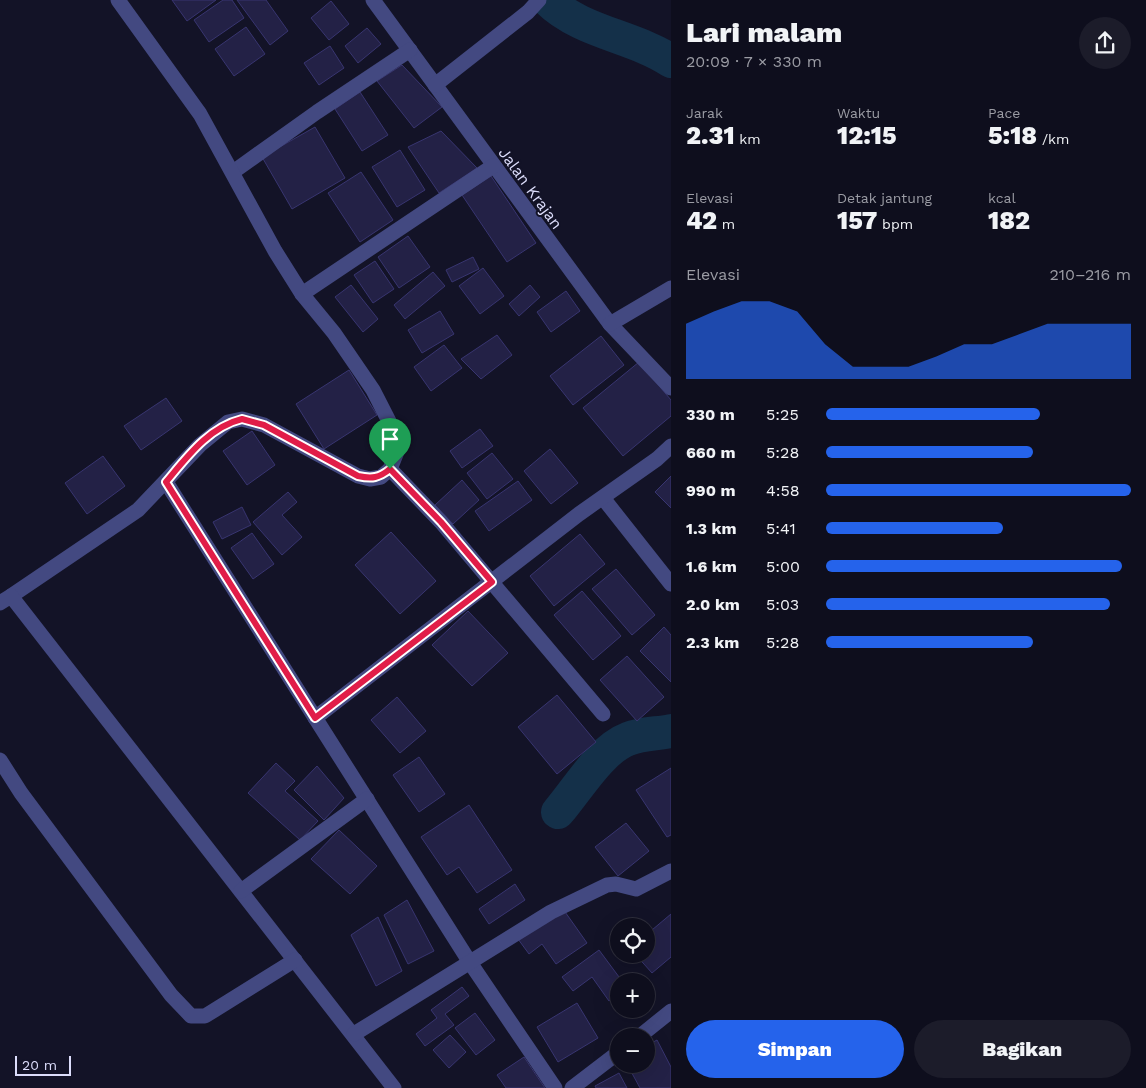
<!DOCTYPE html>
<html lang="id">
<head>
<meta charset="utf-8">
<style>
	:root { --surface:#0e0e1d; --page:#1c1c2a; --text:#f1f3f6; --muted:#9b9ca4; --line:#2e2e3b; --accent:#2563eb }
	body { margin:0; font-family:"Work Sans",sans-serif; background:var(--page); color:var(--text); height:100vh; display:flex; flex-direction:column; font-size:19px; white-space:nowrap }
	* { box-sizing:border-box; margin:0 }
	p { font-size:16px; color:var(--muted) }
	.icon { flex:none; width:28px; height:28px; fill:none; stroke:currentColor; stroke-width:2; stroke-linecap:round; stroke-linejoin:round }
	.map { position:relative; flex:1; overflow:hidden }
	.side { display:flex; flex-direction:column; background:var(--surface); width:475px }
	.side>* { flex:none }
	.buttons { position:absolute; left:610px; top:918px; display:grid; gap:10px }
	.buttons a { display:grid; place-items:center; width:45px; height:45px; border-radius:50%; background:var(--surface); box-shadow:0 5px 20px #0002,0 0 0 1px var(--line); font-size:25px }
	.scale { position:absolute; left:15px; bottom:12px; width:56px; box-sizing:border-box; padding-left:5px; border:2px solid #dcddfb; border-top:0; font-size:14px; line-height:18px; white-space:nowrap; color:#dcddfb; -webkit-text-stroke:4px #131327; paint-order:stroke }
	.pin { position:absolute; display:grid; place-items:center; width:42px; height:42px; color:#fff; margin:-51px -21px; border-radius:50% 50% 50% 0; rotate:-45deg; box-shadow:0 0 5px #0007 }
	.pin .icon { rotate:45deg }
	.round { display:grid; place-items:center; flex:none; width:52px; height:52px; border-radius:26px; background:var(--page) }
	.headline { display:flex; align-items:center; justify-content:space-between; height:85px; padding:0 15px }
	h1 { font-size:28px; font-weight:800; line-height:38px }
	.figures { display:grid; grid-template-columns:repeat(3,1fr); gap:8px; height:85px; padding:5px 15px }
	.figures div { display:grid; align-content:center }
	.figures b { font-size:25px; font-weight:800 }
	.figures small { font-size:14px; font-weight:400 }
	.figures p { font-size:14px }
	.chart { height:140px; padding:10px 15px }
	.chart p { display:flex; justify-content:space-between }
	.chart svg { width:100%; height:90px; margin-top:5px; fill:var(--accent); opacity:.7 }
	.action { display:flex; gap:10px; margin-top:auto; padding:10px 15px }
	.action a { flex:1; height:58px; border-radius:30px; background:var(--accent); color:#fff; font-size:20px; font-weight:800; line-height:58px; text-align:center }
	.action a+a { background:var(--page); color:var(--text) }
	ul { padding:0 15px; list-style:none; font-size:16px }
	li { display:grid; grid-template-columns:80px 60px 1fr; align-items:center; height:38px }
	li i { height:12px; border-radius:6px; background:var(--accent) }
	main { display:flex; flex:1; min-height:0 }
	.map>svg:first-child { display:block }
	.lines { fill:none; stroke-linecap:round; stroke-linejoin:round }
	.river { stroke:#143049; stroke-width:34 }
	.building { fill:#232146; stroke:#383570 }
	.minor { stroke:#434981; stroke-width:15 }
	.route-casing { stroke:#fff; stroke-width:10 }
	.route { stroke:#e11d48; stroke-width:6 }
	.labels { text-anchor:middle; stroke-width:4; stroke-linejoin:round; paint-order:stroke }
	.street-label { font-size:16px; fill:#dcddfb; stroke:#131327 }
</style>
</head>
<body>
<main>
<div class="map">
<svg width="671" height="1088" viewBox="0 0 671 1088">
	<rect width="100%" height="100%" fill="#131327"/>
	<g class="lines">
		<g class="river">
			<path d="M548 0C580 32 636 37 671 61"/>
			<path d="M558 812C577 790 601 749 628 739 642 733 657 734 671 731"/>
		</g>
	</g>
	<g class="building">
		<polygon points="172,0 216,0 187,21"/>
		<polygon points="223,0 232,0 244,18 209,42 194,20"/>
		<polygon points="237,0 266,0 288,31 270,45"/>
		<polygon points="331,1 349,24 329,40 311,18"/>
		<polygon points="246,27 265,54 234,76 215,49"/>
		<polygon points="367,28 381,44 358,63 345,46"/>
		<polygon points="330,46 344,68 319,85 304,63"/>
		<polygon points="402,65 442,107 414,128 377,81"/>
		<polygon points="360,92 388,135 362,151 335,109"/>
		<polygon points="315,127 345,178 292,209 262,157"/>
		<polygon points="441,131 477,168 439,193 408,147"/>
		<polygon points="400,150 425,190 397,207 372,167"/>
		<polygon points="361,172 393,220 360,242 328,193"/>
		<polygon points="491,176 536,243 507,262 462,195"/>
		<polygon points="408,236 430,267 399,288 378,257"/>
		<polygon points="473,257 479,269 452,282 446,270"/>
		<polygon points="375,261 394,289 373,303 354,275"/>
		<polygon points="483,268 504,296 480,314 459,286"/>
		<polygon points="433,272 445,286 405,319 394,305"/>
		<polygon points="351,285 378,319 363,332 335,297"/>
		<polygon points="530,285 540,297 519,316 509,304"/>
		<polygon points="566,291 580,311 551,332 537,312"/>
		<polygon points="440,311 454,334 422,353 408,330"/>
		<polygon points="497,335 512,355 481,379 461,359"/>
		<polygon points="601,336 624,365 573,405 550,376"/>
		<polygon points="444,345 462,368 431,391 414,367"/>
		<polygon points="639,362 671,400 671,416 623,456 583,408"/>
		<polygon points="349,370 377,415 324,449 296,404"/>
		<polygon points="166,398 182,421 141,450 124,426"/>
		<polygon points="480,429 493,446 462,468 450,451"/>
		<polygon points="252,431 275,465 247,485 223,451"/>
		<polygon points="550,449 578,483 551,504 524,471"/>
		<polygon points="492,453 513,479 487,499 467,473"/>
		<polygon points="103,456 125,486 87,514 65,483"/>
		<polygon points="671,476 671,508 655,492"/>
		<polygon points="462,480 479,500 453,524 435,505"/>
		<polygon points="518,481 532,500 489,531 475,511"/>
		<polygon points="288,492 297,502 282,515 302,537 282,555 253,522"/>
		<polygon points="242,507 251,525 222,539 213,522"/>
		<polygon points="391,532 436,581 400,614 355,565"/>
		<polygon points="252,533 274,564 253,579 231,548"/>
		<polygon points="580,534 605,564 554,606 530,576"/>
		<polygon points="616,569 655,615 632,635 592,589"/>
		<polygon points="582,591 621,636 593,660 554,615"/>
		<polygon points="468,611 508,653 472,686 432,645"/>
		<polygon points="664,627 671,635 671,682 640,651"/>
		<polygon points="627,656 664,697 637,721 600,680"/>
		<polygon points="557,695 596,742 557,774 518,727"/>
		<polygon points="397,697 426,731 400,753 371,720"/>
		<polygon points="419,757 445,794 419,812 393,775"/>
		<polygon points="276,763 295,781 285,791 318,821 300,840 248,793"/>
		<polygon points="317,766 344,798 324,820 294,790"/>
		<polygon points="671,768 671,835 667,837 636,790"/>
		<polygon points="469,805 512,870 477,893 459,867 447,875 421,837"/>
		<polygon points="626,823 649,851 618,876 595,847"/>
		<polygon points="339,830 377,866 350,894 311,859"/>
		<polygon points="515,884 525,900 489,924 479,909"/>
		<polygon points="407,900 434,951 408,964 384,915"/>
		<polygon points="563,909 587,943 556,964 542,944 529,954 518,939"/>
		<polygon points="671,914 671,957 652,973 635,954 646,954 646,935"/>
		<polygon points="378,917 402,971 376,986 351,935"/>
		<polygon points="599,950 622,981 619,981 619,994 609,1001 592,977 573,991 562,977"/>
		<polygon points="462,987 469,996 445,1014 454,1025 425,1046 416,1034 437,1018 431,1010"/>
		<polygon points="577,1003 598,1038 558,1062 537,1027"/>
		<polygon points="475,1013 495,1040 476,1055 455,1028"/>
		<polygon points="450,1035 466,1052 449,1068 433,1050"/>
		<polygon points="657,1040 671,1067 671,1088 640,1088 627,1064 646,1064 646,1046"/>
		<polygon points="524,1057 545,1088 506,1088 497,1075"/>
		<polygon points="619,1073 627,1088 596,1088 595,1086"/>
	</g>
	<g class="lines">
		<g class="minor">
			<polyline points="373,0 610,324 671,388"/>
			<polyline points="435,85 528,12 539,0"/>
			<polyline points="233,172 317,112 410,50"/>
			<polyline points="302,294 493,166"/>
			<polyline points="610,324 671,288"/>
			<polyline points="390,469 441,522 603,714"/>
			<polyline points="166,482 469,961 555,1088"/>
			<polyline points="603,498 671,584"/>
			<polyline points="11,596 138,510 200,445 228,422 242,419 264,425 358,476 370,479 381,477 390,469 399,447 396,435 373,390 334,333 302,294 275,251 200,114 118,0"/>
			<polyline points="0,603 11,596 394,1088"/>
			<polyline points="315,718 579,514 657,459 671,446"/>
			<polyline points="0,760 21,793 171,995 191,1016 205,1016 295,960"/>
			<polyline points="241,891 367,799"/>
			<polyline points="354,1034 551,912 607,885 616,884 636,889 671,871"/>
			<polyline points="640,1036 671,1011"/>
			<polyline points="572,1088 619,1052"/>
		</g>
	</g>
	<g class="lines">
		<g class="route-casing">
			<path id="route" d="M242 419 264 425 358 476C372 479 379 478 390 469L441 522 492 582 315 718 166 482C187 457 209 427 242 419Z"/>
		</g>
		<use href="#route" class="route"/>
	</g>
	<g class="labels">
		<g class="street-label">
			<text transform="translate(531 188) rotate(54)" y="6">Jalan Krajan</text>
		</g>
	</g>
</svg>
<div class="buttons">
<a><svg class="icon" aria-label="locate" viewBox="0 0 24 24"><circle cx="12" cy="12" r="6"/><path d="M12 2v4M12 18v4M2 12h4M18 12h4"/></svg></a>
<a>+</a>
<a>−</a>
</div>
<div class="scale">20 m</div>
<div class="pin" style="left:390px;top:469px;background:#1e9e55"><svg class="icon" aria-label="arrive" viewBox="0 0 24 24"><path d="M6 21V4h12l-3 4 3 4H6"/></svg></div>
</div>
<section class="side">
<div class="headline"><div><h1>Lari malam</h1><p>20:09 · 7 × 330 m</p></div><a class="round"><svg class="icon" aria-label="share" viewBox="0 0 24 24"><path d="M12 15V3M7 8l5-5 5 5M5 13v7h14v-7"/></svg></a></div>
<div class="figures">
<div><p>Jarak</p><b>2.31<small> km</small></b></div>
<div><p>Waktu</p><b>12:15</b></div>
<div><p>Pace</p><b>5:18<small> /km</small></b></div>
</div>
<div class="figures">
<div><p>Elevasi</p><b>42<small> m</small></b></div>
<div><p>Detak jantung</p><b>157<small> bpm</small></b></div>
<div><p>kcal</p><b>182</b></div>
</div>
<div class="chart"><p><span>Elevasi</span>210–216 m</p>
<svg viewBox="0 0 160 44" preserveAspectRatio="none"><path d="M0 44V17L10 11L20 6L30 6L40 11L50 27L60 38L70 38L80 38L90 33L100 27L110 27L120 22L130 17L140 17L150 17L160 17V44z"/></svg>
</div>
<ul>
<li><b>330 m</b>5:25<i style="width:70%"></i></li>
<li><b>660 m</b>5:28<i style="width:68%"></i></li>
<li><b>990 m</b>4:58<i style="width:100%"></i></li>
<li><b>1.3 km</b>5:41<i style="width:58%"></i></li>
<li><b>1.6 km</b>5:00<i style="width:97%"></i></li>
<li><b>2.0 km</b>5:03<i style="width:93%"></i></li>
<li><b>2.3 km</b>5:28<i style="width:68%"></i></li>
</ul>
<div class="action"><a>Simpan</a><a>Bagikan</a></div>
</section>
</main>
</body>
</html>
